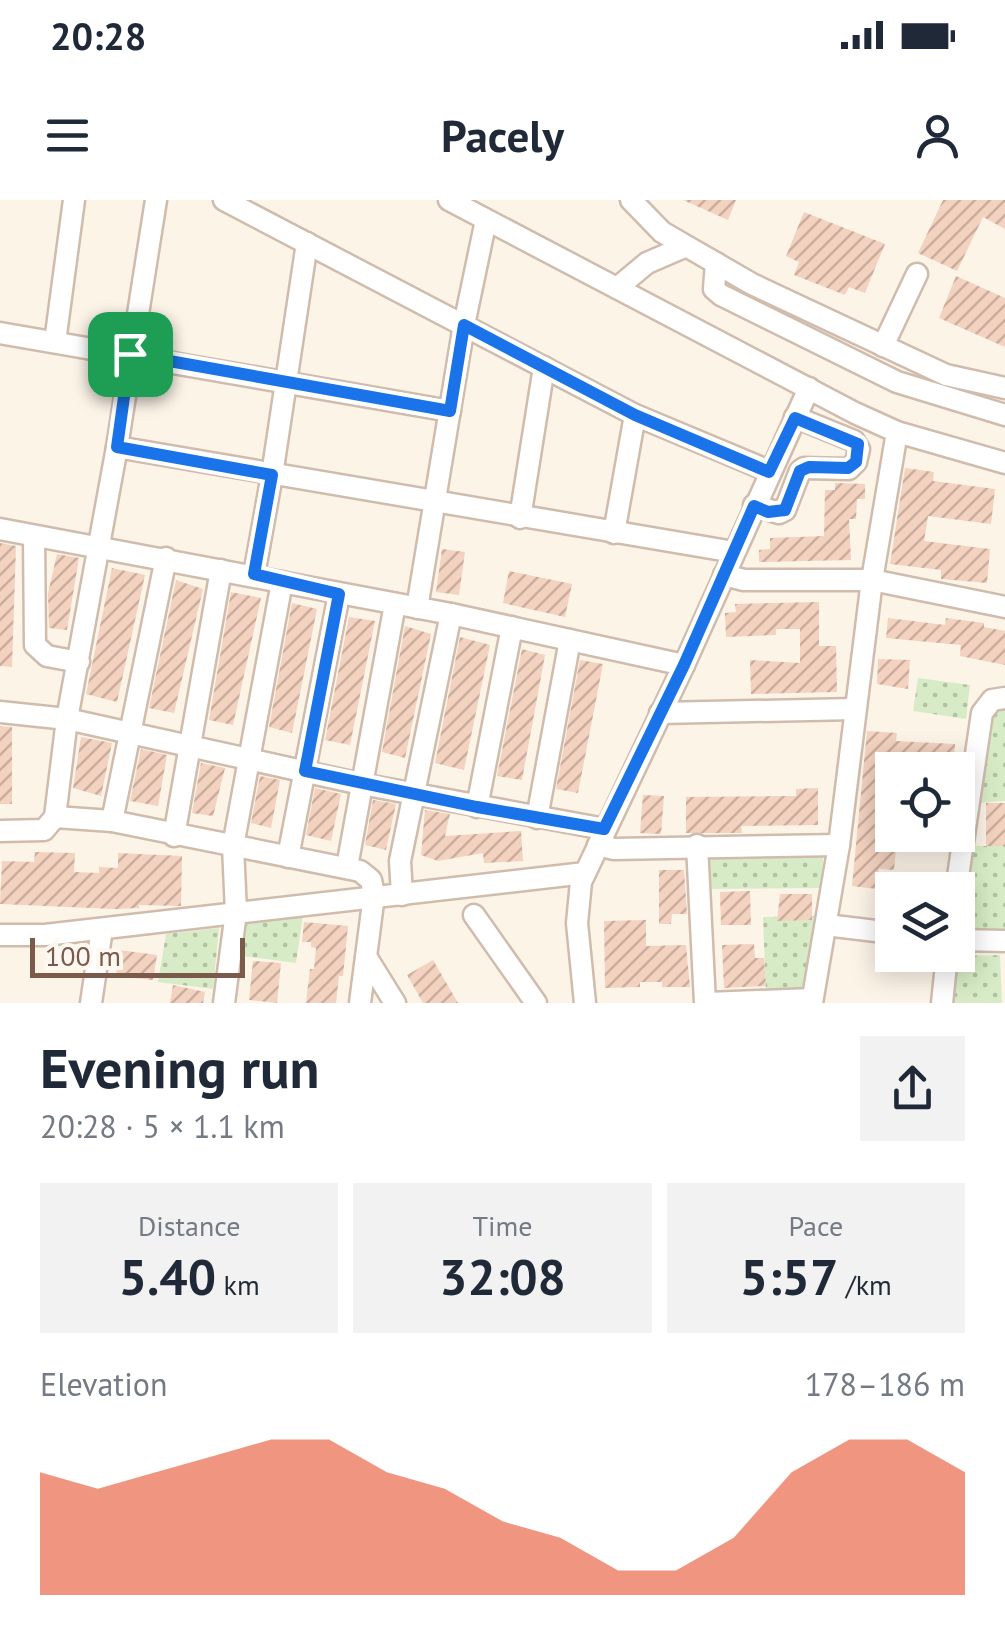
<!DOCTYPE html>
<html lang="en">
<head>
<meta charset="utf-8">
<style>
	:root { --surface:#fff; --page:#f2f2f3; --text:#1f2937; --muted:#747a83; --accent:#ea694b }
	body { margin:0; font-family:"PT Sans",sans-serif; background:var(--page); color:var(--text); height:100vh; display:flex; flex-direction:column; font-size:38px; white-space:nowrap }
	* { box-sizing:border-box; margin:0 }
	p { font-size:32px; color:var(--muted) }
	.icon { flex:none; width:55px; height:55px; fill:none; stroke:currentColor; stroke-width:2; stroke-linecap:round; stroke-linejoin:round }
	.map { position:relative; height:803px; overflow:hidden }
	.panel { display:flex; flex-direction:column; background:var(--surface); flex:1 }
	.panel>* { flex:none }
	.tools { position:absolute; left:875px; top:552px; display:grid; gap:20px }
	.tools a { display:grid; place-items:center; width:100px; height:100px; border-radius:0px; background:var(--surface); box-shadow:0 5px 25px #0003; font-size:50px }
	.scale { position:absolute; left:30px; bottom:25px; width:215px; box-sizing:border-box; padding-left:10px; border:5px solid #795a4b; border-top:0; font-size:28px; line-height:35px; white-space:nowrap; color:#795a4b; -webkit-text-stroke:8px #fff8f0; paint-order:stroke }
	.pin { position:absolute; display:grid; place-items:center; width:85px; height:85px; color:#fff; margin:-42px; border-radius:20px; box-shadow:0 5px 15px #0006 }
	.round { display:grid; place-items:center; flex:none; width:105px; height:105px; border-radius:0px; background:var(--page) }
	.headline { display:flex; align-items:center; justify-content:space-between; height:170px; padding:0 40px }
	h1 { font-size:55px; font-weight:700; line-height:75px }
	.stats { display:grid; grid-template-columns:repeat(3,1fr); gap:15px; height:170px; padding:10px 40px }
	.stats div { display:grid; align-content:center; border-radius:0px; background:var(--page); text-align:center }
	.stats b { font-size:50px; font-weight:700 }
	.stats small { font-size:28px; font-weight:400 }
	.stats p { font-size:28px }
	.chart { height:280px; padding:20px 40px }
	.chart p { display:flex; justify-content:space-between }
	.chart svg { width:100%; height:180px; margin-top:10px; fill:var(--accent); opacity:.7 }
	.status { display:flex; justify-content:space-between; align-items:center; height:70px; padding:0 50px; background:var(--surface); direction:ltr }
	.status svg { height:28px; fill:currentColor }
	header { display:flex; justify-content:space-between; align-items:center; height:130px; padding:0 40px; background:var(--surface); font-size:45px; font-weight:700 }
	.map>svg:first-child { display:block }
	.green { fill:url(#green-dots) }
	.building { fill:url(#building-hatch) }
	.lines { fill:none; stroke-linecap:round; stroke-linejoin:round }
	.minor-casing { stroke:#d0bcad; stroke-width:25 }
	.minor { stroke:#fff; stroke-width:20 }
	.route-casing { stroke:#fff; stroke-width:20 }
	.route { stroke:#1a73e8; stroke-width:12 }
</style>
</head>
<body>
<div class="status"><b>20:28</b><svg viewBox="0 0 49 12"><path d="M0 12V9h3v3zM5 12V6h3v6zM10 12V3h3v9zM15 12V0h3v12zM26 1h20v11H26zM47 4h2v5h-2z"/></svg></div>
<header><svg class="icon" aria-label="menu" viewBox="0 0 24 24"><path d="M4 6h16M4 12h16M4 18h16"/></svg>Pacely<svg class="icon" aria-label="person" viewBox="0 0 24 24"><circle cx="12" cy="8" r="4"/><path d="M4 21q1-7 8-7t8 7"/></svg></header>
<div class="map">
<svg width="1005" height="803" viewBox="0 0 1005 803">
	<defs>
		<pattern id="green-dots" width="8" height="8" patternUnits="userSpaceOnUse" patternTransform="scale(2.5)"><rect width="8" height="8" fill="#d7ecc6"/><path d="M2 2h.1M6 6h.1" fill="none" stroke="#b3c2a3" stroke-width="1.8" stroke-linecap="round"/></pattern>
		<pattern id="building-hatch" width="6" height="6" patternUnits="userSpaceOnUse" patternTransform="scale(2.5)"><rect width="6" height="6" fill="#f3d2bf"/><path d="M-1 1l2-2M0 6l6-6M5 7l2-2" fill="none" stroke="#caad9d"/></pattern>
	</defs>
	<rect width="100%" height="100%" fill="#fdf4e8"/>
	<g class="green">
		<polygon points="918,478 970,485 966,519 913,511"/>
		<polygon points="991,510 1005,511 1005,601 979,603"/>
		<polygon points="974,646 1005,646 1005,730 961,731"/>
		<polygon points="707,653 823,654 822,688 708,689"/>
		<polygon points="303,715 296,763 242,756 247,720"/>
		<polygon points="815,716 806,790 766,795 763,717"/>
		<polygon points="219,728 213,789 158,782 166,734"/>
		<polygon points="1000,755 1002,803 950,803 955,756"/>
	</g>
	<g class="building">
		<polygon points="683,0 736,0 728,20"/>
		<polygon points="943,0 1005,0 1005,29 983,17 957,71 918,53"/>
		<polygon points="804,12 885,44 865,93 849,87 845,95 794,75 799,62 786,56"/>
		<polygon points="956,76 1005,98 1005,147 939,118"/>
		<polygon points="905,268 934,272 933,281 995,289 991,324 928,316 924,341 990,349 987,383 941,379 941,370 890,364"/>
		<polygon points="835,283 865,284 865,299 857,299 856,319 849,319 851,360 759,362 759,350 770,349 770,338 824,336 825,290 835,290"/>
		<polygon points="0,343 16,346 12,467 0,466"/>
		<polygon points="442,349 465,352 459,395 436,392"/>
		<polygon points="57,354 79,358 67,430 49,428 48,393"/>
		<polygon points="112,368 145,375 117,502 86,494"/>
		<polygon points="509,371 572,384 565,417 503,403"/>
		<polygon points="176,380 203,389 174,513 149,508"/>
		<polygon points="231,392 261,398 233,525 209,520"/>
		<polygon points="819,402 819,446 836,446 837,492 751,494 750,460 800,463 800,429 776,429 776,435 726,437 725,413 736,412 735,404"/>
		<polygon points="292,403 317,409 292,533 269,527"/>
		<polygon points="349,417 375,421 350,545 325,540"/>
		<polygon points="888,418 945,425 946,418 984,423 984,427 1005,431 1005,465 960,456 961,445 886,438"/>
		<polygon points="405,426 431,434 405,558 382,552"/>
		<polygon points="460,437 490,445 464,570 435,563"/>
		<polygon points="522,449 545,455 522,580 497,576"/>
		<polygon points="878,459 910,460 908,489 877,484"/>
		<polygon points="580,460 603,464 578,593 556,589"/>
		<polygon points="0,526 12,527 12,604 0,604"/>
		<polygon points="867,531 897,533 896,541 955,544 953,570 892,570 886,649 896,650 894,670 879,669 877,689 852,686"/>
		<polygon points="81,537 112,543 101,596 73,588"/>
		<polygon points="141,549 167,555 158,606 130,601"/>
		<polygon points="201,563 225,568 213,616 192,613"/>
		<polygon points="260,576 280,580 271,628 251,623"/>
		<polygon points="315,588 341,594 331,641 306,635"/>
		<polygon points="818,588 818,625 741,626 742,633 686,633 686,597 796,596 796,589"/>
		<polygon points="643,595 664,596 661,634 640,633"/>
		<polygon points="373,600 396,604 386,650 365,645"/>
		<rect x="986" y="603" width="19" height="43"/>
		<polygon points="425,610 450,614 445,636 521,631 523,661 484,663 483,653 438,661 421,655"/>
		<polygon points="35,652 75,653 74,672 99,673 99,667 118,668 118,653 182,656 181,706 139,705 139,708 115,709 0,704 2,661 34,662"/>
		<polygon points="659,670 684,670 687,714 672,714 671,724 659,724"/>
		<polygon points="750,691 751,725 721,725 720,692"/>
		<polygon points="780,694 812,694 812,720 777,721"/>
		<polygon points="646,720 646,746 686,745 690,787 662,787 662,782 640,782 640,787 605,788 604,721"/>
		<polygon points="304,722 348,726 343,776 339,776 336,803 306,803 310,769 314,769 316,748 311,747 311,742 302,742"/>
		<polygon points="754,744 755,758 764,758 766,786 724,788 722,745"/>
		<polygon points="119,750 157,755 153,780 116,776"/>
		<polygon points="433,760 458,803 423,803 407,775"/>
		<polygon points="253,761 281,763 277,803 249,800"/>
		<polygon points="173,785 205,792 203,803 170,803"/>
	</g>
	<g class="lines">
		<g class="minor-casing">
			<g id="minor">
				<polyline points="224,0 635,215 769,271"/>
				<polyline points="449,0 855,213 897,232 1005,263"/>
				<polyline points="631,0 662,32 752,84 946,175 1005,188"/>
				<polyline points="716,63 714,89 721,95 897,182 1005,215"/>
				<polyline points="617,88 647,63 684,47"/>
				<polyline points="0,133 450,211"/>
				<polyline points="55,142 74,0"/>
				<polyline points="883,146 917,74"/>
				<polyline points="117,247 734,352"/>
				<polyline points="754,305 779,313 785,310 800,271 804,268 849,269 856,262 859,249 854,241 795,217"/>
				<polyline points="520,318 544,167"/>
				<polyline points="0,329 451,414 684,465"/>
				<polyline points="614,333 635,215"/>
				<polyline points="34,336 35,445 47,456 79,462"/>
				<polyline points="254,375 272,275 307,43"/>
				<polyline points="724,375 744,380 872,380 1005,407"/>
				<polyline points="417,408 464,125 486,20"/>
				<polyline points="0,512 67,519 361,584 605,629"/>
				<polyline points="660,513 855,509"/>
				<polyline points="477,607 512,427"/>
				<polyline points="55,617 67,519 117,247 156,0"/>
				<polyline points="537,618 570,440"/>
				<polyline points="112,621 166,358"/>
				<polyline points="0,631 44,630 55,617 112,621 360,671 371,680 374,695 360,803"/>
				<polyline points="174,636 221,370"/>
				<polyline points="598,645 614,649 839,645"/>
				<polyline points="697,645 705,803"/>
				<polyline points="288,657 339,394"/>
				<polyline points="347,667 395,404"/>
				<polyline points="956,690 982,513 992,500 1005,498"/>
				<polyline points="402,695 400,661 451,414"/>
				<polyline points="474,715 536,803"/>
				<polyline points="826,725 892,733"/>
				<polyline points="0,735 45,735 585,673"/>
				<polyline points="958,740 1005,741"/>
				<polyline points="367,758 395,803"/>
				<polyline points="91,803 102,729"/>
				<polyline points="224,803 236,712 233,646 282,382"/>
				<polyline points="585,803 577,723 581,682 684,465 809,188"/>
				<polyline points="707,803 812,799"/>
				<polyline points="812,803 839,645 872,380 897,232"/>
				<polyline points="942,803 947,755"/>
			</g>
		</g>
		<use href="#minor" class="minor"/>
	</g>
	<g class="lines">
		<g class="route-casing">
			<polygon id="route" points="464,125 635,215 769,272 795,218 858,244 856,262 848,268 809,267 800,271 785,310 768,312 754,306 684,465 604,629 477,607 305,571 339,394 254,374 272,275 117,247 130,154 450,211"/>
		</g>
		<use href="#route" class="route"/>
	</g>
</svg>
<div class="tools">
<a><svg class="icon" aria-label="locate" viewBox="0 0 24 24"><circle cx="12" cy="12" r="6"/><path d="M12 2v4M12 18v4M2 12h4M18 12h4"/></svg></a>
<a><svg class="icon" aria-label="layers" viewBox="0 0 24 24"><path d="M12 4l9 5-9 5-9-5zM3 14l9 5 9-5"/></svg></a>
</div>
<div class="scale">100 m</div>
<div class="pin" style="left:130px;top:154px;background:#1e9e55"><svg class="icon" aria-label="arrive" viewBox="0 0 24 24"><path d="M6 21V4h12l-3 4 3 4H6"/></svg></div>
</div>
<section class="panel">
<div class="headline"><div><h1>Evening run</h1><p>20:28 · 5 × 1.1 km</p></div><a class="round"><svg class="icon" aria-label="share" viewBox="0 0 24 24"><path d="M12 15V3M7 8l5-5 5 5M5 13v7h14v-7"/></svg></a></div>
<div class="stats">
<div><p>Distance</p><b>5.40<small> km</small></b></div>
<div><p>Time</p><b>32:08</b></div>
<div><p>Pace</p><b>5:57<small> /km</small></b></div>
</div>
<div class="chart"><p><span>Elevation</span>178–186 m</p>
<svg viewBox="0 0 160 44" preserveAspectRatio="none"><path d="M0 44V14L10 18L20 14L30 10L40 6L50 6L60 14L70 18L80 26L90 30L100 38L110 38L120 30L130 14L140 6L150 6L160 14V44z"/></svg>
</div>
</section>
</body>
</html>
